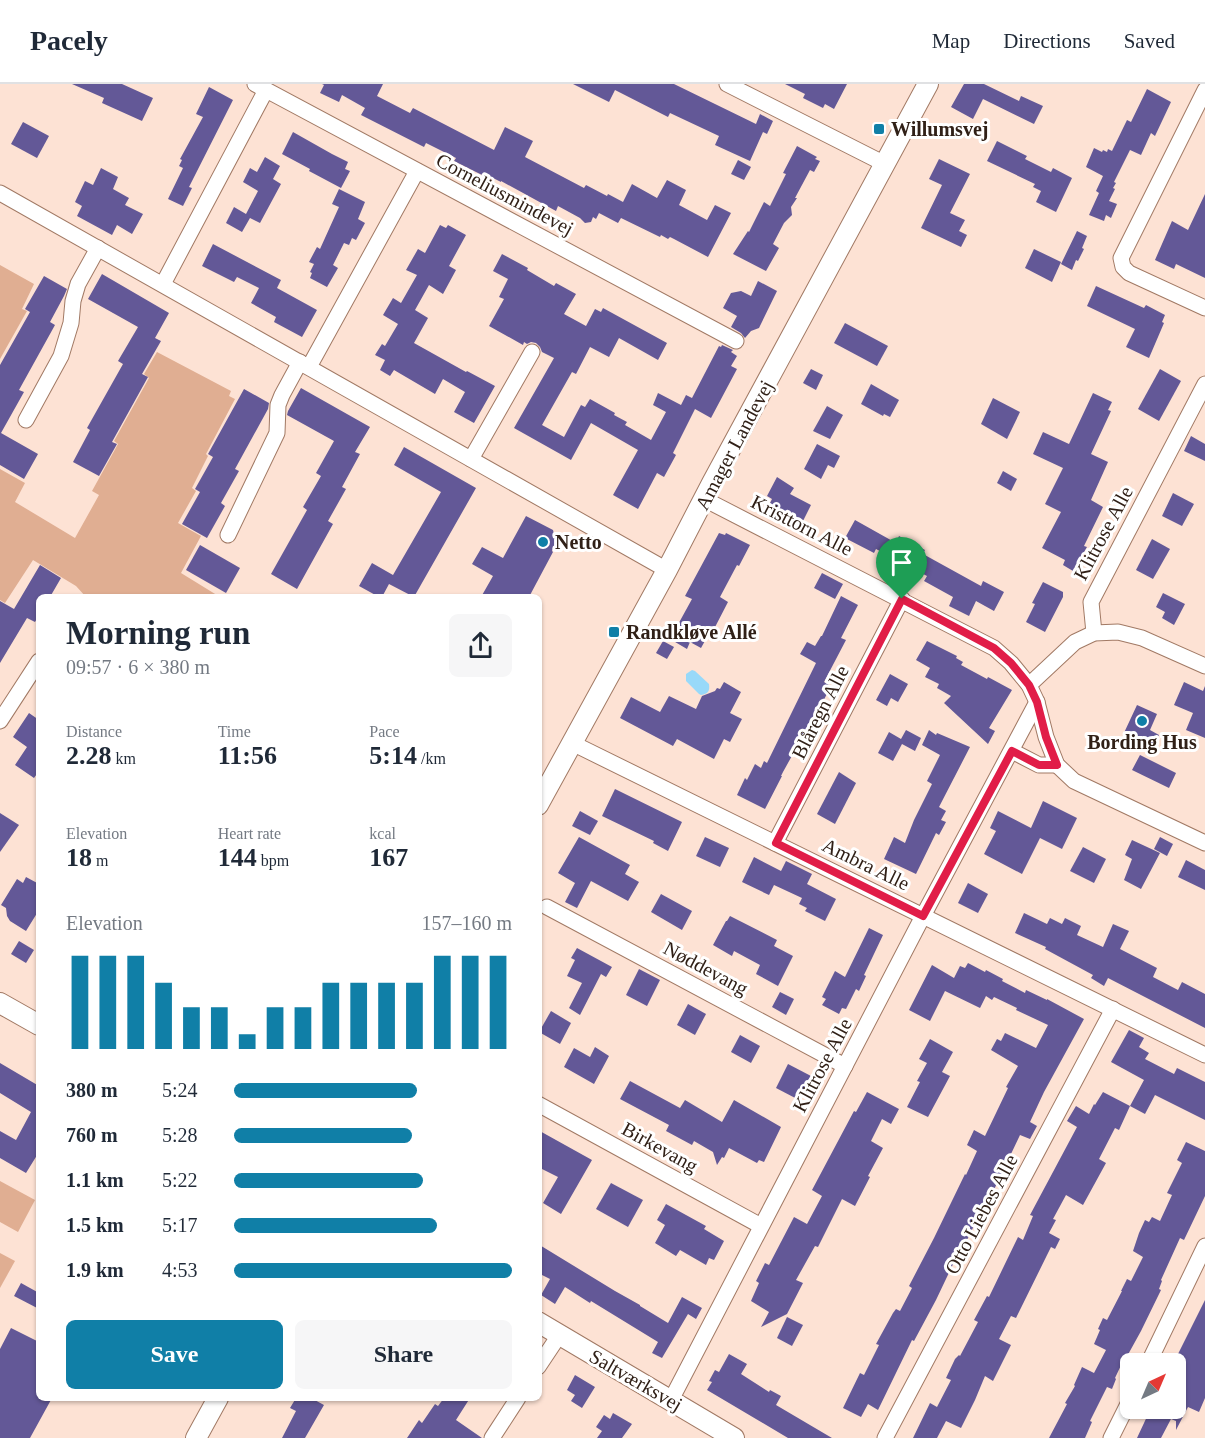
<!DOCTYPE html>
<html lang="en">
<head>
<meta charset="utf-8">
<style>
	:root { --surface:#fff; --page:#f6f6f7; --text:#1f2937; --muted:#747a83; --line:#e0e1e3; --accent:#107fa7 }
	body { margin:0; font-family:"Times New Roman",serif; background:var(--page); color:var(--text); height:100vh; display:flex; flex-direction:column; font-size:22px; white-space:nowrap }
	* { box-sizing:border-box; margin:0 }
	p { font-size:20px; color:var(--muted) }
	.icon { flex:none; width:33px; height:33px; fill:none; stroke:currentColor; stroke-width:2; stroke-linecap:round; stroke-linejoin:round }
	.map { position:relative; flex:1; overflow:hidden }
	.panel { position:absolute; left:36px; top:510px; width:506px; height:807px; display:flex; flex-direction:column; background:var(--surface); border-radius:9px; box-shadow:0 2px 4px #0004 }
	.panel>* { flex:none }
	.needle { width:39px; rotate:44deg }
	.buttons { position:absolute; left:1120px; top:1269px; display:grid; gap:12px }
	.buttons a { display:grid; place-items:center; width:66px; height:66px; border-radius:9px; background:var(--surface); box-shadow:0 2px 4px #0004; font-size:30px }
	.pin { position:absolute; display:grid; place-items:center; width:51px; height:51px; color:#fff; margin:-62px -26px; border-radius:50% 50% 50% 0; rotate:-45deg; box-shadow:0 0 6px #0007 }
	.pin .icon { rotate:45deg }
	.round { display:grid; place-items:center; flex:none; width:63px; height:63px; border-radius:9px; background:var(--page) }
	.summary { display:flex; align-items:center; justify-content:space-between; height:102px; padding:0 30px }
	h1 { font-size:33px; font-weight:800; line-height:45px }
	.figures { display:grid; grid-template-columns:repeat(3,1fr); gap:9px; height:102px; padding:6px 30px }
	.figures div { display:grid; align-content:center }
	.figures b { font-size:26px; font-weight:800 }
	.figures small { font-size:16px; font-weight:400 }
	.figures p { font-size:16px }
	.chart { height:168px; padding:12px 30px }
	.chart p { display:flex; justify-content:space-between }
	.chart svg { width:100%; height:108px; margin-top:6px; stroke:var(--accent); stroke-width:6 }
	.button { display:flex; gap:12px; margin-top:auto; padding:12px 30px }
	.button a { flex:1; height:69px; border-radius:9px; background:var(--accent); color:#fff; font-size:24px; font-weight:800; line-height:69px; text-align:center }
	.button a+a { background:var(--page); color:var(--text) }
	ul { padding:0 30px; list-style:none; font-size:20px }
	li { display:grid; grid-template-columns:96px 72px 1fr; align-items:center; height:45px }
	li i { height:15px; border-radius:8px; background:var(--accent) }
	header { display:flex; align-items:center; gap:36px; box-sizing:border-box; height:84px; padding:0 30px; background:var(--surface); border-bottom:2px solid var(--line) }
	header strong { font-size:28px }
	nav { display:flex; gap:33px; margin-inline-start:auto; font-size:21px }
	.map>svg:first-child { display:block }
	.green { fill:#e0ae92 }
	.water { fill:#98d9f9 }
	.building { fill:#635897 }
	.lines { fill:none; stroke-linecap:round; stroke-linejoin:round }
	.minor-casing { stroke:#a17964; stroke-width:17 }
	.tertiary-casing { stroke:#a17964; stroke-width:22 }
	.minor { stroke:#fff; stroke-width:15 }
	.tertiary { stroke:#fff; stroke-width:20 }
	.route-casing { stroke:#fff; stroke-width:12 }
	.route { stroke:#e11d48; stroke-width:8 }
	.poi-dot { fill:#107fa7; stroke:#fff; stroke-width:2 }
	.labels { text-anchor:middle; stroke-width:6; stroke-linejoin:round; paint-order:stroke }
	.poi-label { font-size:20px; font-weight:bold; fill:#302017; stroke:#fff; text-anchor:start }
	.street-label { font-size:20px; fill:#302017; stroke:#fff }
</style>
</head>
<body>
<header>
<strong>Pacely</strong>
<nav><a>Map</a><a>Directions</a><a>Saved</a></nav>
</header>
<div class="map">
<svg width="1205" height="1354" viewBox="0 0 1205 1354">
	<rect width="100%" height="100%" fill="#fde2d4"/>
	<g class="green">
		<polygon points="0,181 34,200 22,225 27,227 0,275"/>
		<polygon points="157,268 231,307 229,312 235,315 206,370 208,372 192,404 196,407 178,439 201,452 181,489 220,513 86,513 76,502 33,476 5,519 0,516 0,385 25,399 15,418 75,454 99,411 92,407 118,360 114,357 149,294 144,290"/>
		<polygon points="0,1097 35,1116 18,1148 0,1138"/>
		<polygon points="0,1169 15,1177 0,1204"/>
	</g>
	<path class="water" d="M692 586 695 587 709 600C710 607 708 610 701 611L699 610 686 597V590Z"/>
	<g class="building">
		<polygon points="72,0 122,0 153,14 142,37 102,19 104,14"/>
		<polygon points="322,0 383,0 377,12 410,29 413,24 494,66 505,43 533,57 525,73 584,104 586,101 607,112 608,110 623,118 632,100 657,114 667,96 686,106 679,121 707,136 715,121 731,129 708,173 674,155 670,153 668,155 661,151 660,153 621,134 618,139 599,129 596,135 593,133 591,138 585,139 580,134 558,122 556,127 501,97 501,98 491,93 490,95 454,77 456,74 426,59 424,63 361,31 365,24 342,11 339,18 320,9 324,1"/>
		<polygon points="573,0 674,0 756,40 760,30 773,37 767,50 763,48 750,77 715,61 719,52 670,29 668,33 615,6 609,18"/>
		<polygon points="785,0 847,0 834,25 825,20 823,24 803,14 805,10"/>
		<polygon points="964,0 984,0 1019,17 1021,12 1043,22 1034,40 983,15 973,35 951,23"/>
		<polygon points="209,3 233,16 189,103 192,104 183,122 168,115 183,84 179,82 182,76 180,75 203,33 196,30"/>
		<polygon points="1147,5 1171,18 1155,52 1151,49 1141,71 1130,66 1114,98 1116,99 1113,104 1115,105 1109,117 1117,120 1111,134 1106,131 1104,137 1089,131 1099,109 1096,107 1103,92 1086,83 1094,64 1102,68 1103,66 1107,68 1108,65 1112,67 1127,36 1131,38"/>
		<polygon points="23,38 49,52 37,74 11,60"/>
		<polygon points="293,48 332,70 348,78 345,85 350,87 341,104 309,87 310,85 282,70"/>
		<polygon points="997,57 1027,72 1025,75 1051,88 1053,84 1072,94 1056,128 1036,118 1041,107 1033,103 1035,100 987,77"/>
		<polygon points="797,62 817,73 815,75 820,77 814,88 810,86 795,114 797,114 791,123 792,131 784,139 773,160 779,164 766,187 733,170 748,147 749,148 764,118 770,122 786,90 783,89"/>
		<polygon points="265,73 280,82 273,95 281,100 260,139 250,134 242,148 226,139 234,123 246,130 258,107 243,98 250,84 257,88"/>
		<polygon points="939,75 970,90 950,129 965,136 959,147 967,151 961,163 921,144 942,101 929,95"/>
		<polygon points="738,76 751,83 744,96 731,90"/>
		<polygon points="101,84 118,93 113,105 129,114 125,121 143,130 132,150 117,141 112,151 77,132 82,122 75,118 85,97 93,101"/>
		<polygon points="339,105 365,118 358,135 365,139 356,156 352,154 349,161 344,159 333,181 338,184 327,203 310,194 312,189 310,188 314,180 309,178 317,163 320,165 339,123 332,120"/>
		<polygon points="1205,110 1205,194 1176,180 1174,185 1155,176 1172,137 1188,146"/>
		<polygon points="440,141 446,144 448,141 466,151 449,182 456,186 443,210 429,201 415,226 428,234 414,259 466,288 467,287 495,302 474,339 454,328 465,308 443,295 435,310 394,286 390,292 380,286 385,276 375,271 382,260 385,262 398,240 383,231 393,214 401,219 417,191 406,186 418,165 425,169"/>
		<polygon points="1077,147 1087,152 1082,164 1084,165 1078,177 1076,176 1072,186 1061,180"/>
		<polygon points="213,160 281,196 277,204 317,226 302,253 274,238 276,233 251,219 259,204 237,193 234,198 202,182"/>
		<polygon points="1034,165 1061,178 1052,198 1025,184"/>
		<polygon points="502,170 528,184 527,186 554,202 556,199 576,210 564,230 586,242 595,225 601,228 603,224 667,259 658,276 619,254 609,273 590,263 576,290 572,288 542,341 564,353 581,321 585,323 590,315 615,329 614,331 627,338 625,341 651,356 666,328 653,321 658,309 681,321 686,311 692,314 719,262 721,263 722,261 733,266 731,268 737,272 731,282 737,285 711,334 695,325 673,369 676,371 664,393 657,389 638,425 613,411 638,366 591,339 571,376 514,344 554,274 542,268 540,263 536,259 531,258 527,260 524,258 523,261 489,242 504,215 499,213 508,195 493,187"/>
		<polygon points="102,190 169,229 155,254 161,257 142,290 148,293 112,358 117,360 99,392 73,378 90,346 87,344 123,280 118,277 138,243 88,215"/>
		<polygon points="44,192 67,205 64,212 50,238 55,241 19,306 24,308 1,349 38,370 24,395 0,381 0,281 30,228 25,225"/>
		<polygon points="758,197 777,207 759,244 751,247 745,254 741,249 731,243 737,232 723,224 731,209 741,207 751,212"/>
		<polygon points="1096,202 1144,224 1146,221 1165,231 1162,238 1164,239 1149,274 1126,263 1135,245 1087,222"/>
		<polygon points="845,239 888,262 877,282 834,259"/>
		<polygon points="811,285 823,291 816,306 803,299"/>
		<polygon points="1160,285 1181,297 1159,337 1138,325"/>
		<polygon points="871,300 899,316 890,333 884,330 883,332 861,320"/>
		<polygon points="301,304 370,343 355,368 360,370 342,403 346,405 328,437 333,440 297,505 271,490 307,426 303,423 321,392 316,389 334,357 287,331 288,327"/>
		<polygon points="244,305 269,319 268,325 235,385 239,387 221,419 225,422 207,454 182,440 200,408 195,405 213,373 208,370"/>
		<polygon points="1093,309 1112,318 1108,326 1111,327 1091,370 1108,378 1091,416 1103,423 1084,462 1087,463 1073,487 1063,481 1065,476 1042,464 1061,428 1045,420 1063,384 1033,370 1043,348 1069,360"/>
		<polygon points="993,314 1020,328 1007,355 981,340"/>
		<polygon points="827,322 843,331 830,355 813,347"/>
		<polygon points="1191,352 1205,360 1205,377 1184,367"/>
		<polygon points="817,360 840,372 834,384 828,381 821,395 804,385"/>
		<polygon points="404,363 476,404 414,513 389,500 382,513 379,513 359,502 372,479 393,491 441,408 394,381"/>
		<polygon points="1003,387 1017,395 1011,407 997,399"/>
		<polygon points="777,393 794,404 790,410 811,421 801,441 768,423 772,415 767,412"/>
		<polygon points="1173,409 1194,420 1182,442 1162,432"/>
		<polygon points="526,432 553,446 556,458 552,467 553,468 529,513 481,513 493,492 472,480 482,463 503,474"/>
		<polygon points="855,436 896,459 899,452 925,466 923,470 981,502 983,497 1004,508 994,527 976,517 969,532 949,522 953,513 924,497 927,492 876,465 874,469 845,454"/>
		<polygon points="719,449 725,451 726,449 750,461 739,482 737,481 720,513 728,518 713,547 711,546 701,564 690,558 687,565 670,555 692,515 685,512"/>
		<polygon points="1152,455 1170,465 1153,495 1136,486"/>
		<polygon points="200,461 240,484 226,509 186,486"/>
		<polygon points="40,481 61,494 50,513 39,513 39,531 35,538 27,534 0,579 0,517 14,525"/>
		<polygon points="822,489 843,500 835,515 814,504"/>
		<polygon points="1043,498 1063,508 1063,513 1045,548 1026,538 1035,520 1032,519"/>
		<polygon points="1163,509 1185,520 1174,541 1162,534 1165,528 1156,523"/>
		<polygon points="841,512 858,521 841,554 846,556 824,598 831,602 815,633 814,632 783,688 781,692 782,692 765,725 737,711 745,694 747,696 755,680 761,684 764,677 767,679 816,579 800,570 807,558 815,562 821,552 822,552"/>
		<polygon points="663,557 674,563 667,575 656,569"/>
		<polygon points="927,557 957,572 956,574 963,578 961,581 987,595 988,593 1012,606 989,644 995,647 988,660 944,619 951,612 937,604 939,600 925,593 930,584 916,576"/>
		<polygon points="890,590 908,600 898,618 891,614 887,622 876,616"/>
		<polygon points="724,598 741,608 730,629 742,635 730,658 724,655 714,675 677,655 673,662 620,634 631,613 660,628 669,612 696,625 702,612 715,607 717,604 720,605"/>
		<polygon points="1184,598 1203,607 1205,602 1205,654 1186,646 1193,629 1174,621"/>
		<polygon points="1137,621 1157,630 1150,646 1159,651 1152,665 1123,651"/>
		<polygon points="29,629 39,636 39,687 34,694 15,681 27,663 13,653"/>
		<polygon points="906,646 921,654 915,667 902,660 893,677 878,669 889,648 901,655"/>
		<polygon points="929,646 936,651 937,649 970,663 939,723 946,727 941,736 946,738 939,751 936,749 916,790 884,775 894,753 905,759 914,736 932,700 927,697 940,671 922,661"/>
		<polygon points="1140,671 1176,689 1169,704 1132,686"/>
		<polygon points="839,688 856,699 835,740 817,730"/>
		<polygon points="615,705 682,738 668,767 653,759 654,757 602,732"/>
		<polygon points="1043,717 1077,734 1062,765 1040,754 1022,790 984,770 996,747 990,744 998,727 1031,744"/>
		<polygon points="580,727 598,737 590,751 572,742"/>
		<polygon points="0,729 19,741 0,768"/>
		<polygon points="579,753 630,781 625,790 639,798 628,817 591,797 577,824 565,818 575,799 558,789"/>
		<polygon points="705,753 729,764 720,783 696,772"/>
		<polygon points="1160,753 1173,760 1167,772 1154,765"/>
		<polygon points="1132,756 1160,769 1141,805 1124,796 1132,775 1125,771"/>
		<polygon points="1083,763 1106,775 1094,799 1070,787"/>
		<polygon points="754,773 781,787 786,777 812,790 807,800 836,815 825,837 805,827 807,824 799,820 802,814 774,801 769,811 742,798"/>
		<polygon points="1186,776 1205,786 1205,806 1178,793"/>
		<polygon points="26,793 39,800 39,826 26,847 10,837 7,832 6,824 1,821 17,795 23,799"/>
		<polygon points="968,799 988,810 978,829 958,819"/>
		<polygon points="661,810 692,827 682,846 651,828"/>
		<polygon points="1024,829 1047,840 1050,834 1062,840 1065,834 1081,842 1077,851 1103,863 1113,840 1129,847 1120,865 1157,884 1153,893 1178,906 1182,898 1205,910 1205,944 1108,894 1104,902 1091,894 1093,891 1045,865 1046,863 1015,849"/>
		<polygon points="730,832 777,856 774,862 793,872 778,902 756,890 760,881 734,867 732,872 713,861 726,837 727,837"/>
		<polygon points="869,844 883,851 864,891 866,892 859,907 856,905 846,925 842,924 839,930 822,921 826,915 822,913 835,887 845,893"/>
		<polygon points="19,857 34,866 26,879 11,870"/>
		<polygon points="577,864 612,883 606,893 601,890 580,931 569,924 582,899 567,892 575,876 571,874"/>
		<polygon points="968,879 985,888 986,886 1003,895 1002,897 1025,909 1026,906 1047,916 1047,915 1084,935 1044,1008 1030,1038 1037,1042 1030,1055 1020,1051 991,1112 989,1111 967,1156 965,1155 936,1216 914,1257 912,1256 878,1326 868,1320 861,1333 843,1324 860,1289 864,1291 879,1261 876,1260 893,1229 896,1225 900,1227 912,1204 909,1202 934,1154 965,1090 966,1091 977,1067 967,1061 974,1046 985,1052 1008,1004 1006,1003 1018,982 991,966 997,955 1001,957 1005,949 1036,964 1048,941 1016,926 1017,924 994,913 992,916 986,912 980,924 945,907 930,937 909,926 932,881 954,894 960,882 965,884"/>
		<polygon points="639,885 660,896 647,922 626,911"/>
		<polygon points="780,908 794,915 786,931 772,923"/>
		<polygon points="688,920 706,930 695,951 677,941"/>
		<polygon points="551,927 571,939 560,960 539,948"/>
		<polygon points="1129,946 1144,954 1139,963 1149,969 1145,975 1174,990 1177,984 1205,998 1205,1036 1155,1011 1145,1030 1130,1022 1144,996 1111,978"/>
		<polygon points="740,951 760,962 751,979 731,968"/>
		<polygon points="930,955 953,968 942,988 950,992 928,1033 907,1023 920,998 917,997 927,979 919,975"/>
		<polygon points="595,963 609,972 594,1000 564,983 574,964 590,973"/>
		<polygon points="0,979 39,1002 39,1068 26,1089 0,1074 0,1047 16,1056 31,1028 0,1009"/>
		<polygon points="788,980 811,992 799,1016 776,1004"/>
		<polygon points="630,997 680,1024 685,1016 722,1038 734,1016 781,1043 764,1078 759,1076 757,1079 729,1064 724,1074 722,1073 717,1081 713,1068 694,1057 692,1061 666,1047 669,1041 620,1015"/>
		<polygon points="867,1008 899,1025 891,1040 882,1035 871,1057 883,1064 868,1092 870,1093 855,1122 842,1115 818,1163 815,1162 796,1196 803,1199 787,1230 761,1243 769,1228 751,1217 759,1199 756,1197 765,1179 769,1181 794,1133 807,1140 822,1112 812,1106 854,1027 856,1028"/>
		<polygon points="1103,1008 1130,1022 1119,1046 1115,1044 1099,1075 1106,1079 1083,1121 1066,1111 1053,1135 1056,1136 1049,1149 1060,1155 1055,1165 1051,1163 1016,1234 1011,1232 999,1255 1011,1261 993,1297 985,1292 975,1316 961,1344 946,1337 937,1354 913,1354 930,1319 937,1323 951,1296 946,1294 955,1275 959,1271 960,1272 978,1238 974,1236 987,1212 989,1213 1018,1153 1023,1156 1033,1132 1030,1131 1077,1043 1067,1037 1076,1022 1089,1030 1094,1020 1095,1021"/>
		<polygon points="538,1046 592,1076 561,1130 543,1119 558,1093 538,1083"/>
		<polygon points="1186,1058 1205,1067 1205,1112 1184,1156 1180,1154 1161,1196 1162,1197 1159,1205 1161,1206 1141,1247 1125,1276 1124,1275 1115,1294 1116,1295 1112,1305 1107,1303 1090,1337 1092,1338 1085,1354 1049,1354 1067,1320 1065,1319 1075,1302 1074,1301 1082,1283 1094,1289 1106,1266 1094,1260 1100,1246 1098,1245 1103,1234 1107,1236 1122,1207 1121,1207 1127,1195 1131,1197 1143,1173 1133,1167 1139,1149 1145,1136 1149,1138 1152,1133 1160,1137 1172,1111 1167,1109 1182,1079 1177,1076"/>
		<polygon points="611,1099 643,1116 628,1143 596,1125"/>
		<polygon points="666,1120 706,1142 704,1145 724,1157 714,1176 709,1174 706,1181 680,1166 676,1172 655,1159 665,1141 657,1136"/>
		<polygon points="538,1160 615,1207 640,1221 640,1222 668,1239 682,1213 702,1224 696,1235 688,1230 662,1274 652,1269 658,1258 591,1217 590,1219 565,1203 555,1220 541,1211 550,1195 538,1189"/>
		<polygon points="21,1199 39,1209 39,1225 14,1212"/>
		<polygon points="1205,1216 1205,1314 1199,1328 1188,1323 1176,1346 1176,1337 1171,1335 1161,1354 1137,1354 1151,1324 1176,1324 1176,1274"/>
		<polygon points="787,1233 803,1241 792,1262 777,1254"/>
		<polygon points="11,1244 39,1258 39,1314 52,1314 30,1354 0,1354 0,1265"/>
		<polygon points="729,1270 747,1280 741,1290 769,1308 770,1306 781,1312 776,1321 832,1354 788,1354 707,1306 712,1298 709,1297 715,1286 719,1288"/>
		<polygon points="575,1291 595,1303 582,1324 571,1317 575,1311 567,1306"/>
		<polygon points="296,1314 311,1314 324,1321 305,1354 282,1354 296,1327 290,1324"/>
		<polygon points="444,1314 470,1314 456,1336 482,1354 407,1354 419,1336 422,1339 435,1320 438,1322"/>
		<polygon points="613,1329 632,1340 622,1354 597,1354 602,1347 596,1343 604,1331 610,1335"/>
	</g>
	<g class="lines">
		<g class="minor-casing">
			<g id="minor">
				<polyline points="255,0 736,257"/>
				<polyline points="727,0 885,80"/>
				<polyline points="1205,6 1121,174 1123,183 1129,189 1205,224"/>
				<polyline points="0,109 667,486"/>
				<polyline points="163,200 266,6"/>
				<polyline points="309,283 417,87"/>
				<polyline points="26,336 61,272 71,239 73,217 78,200 98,164"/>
				<polyline points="471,375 532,268"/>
				<polyline points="704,415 994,564 1011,579 1029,601 1037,618 1046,653 1057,681 1074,697 1205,759"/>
				<polyline points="228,451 277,349 278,321 282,311 300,278"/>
				<polyline points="1094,549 1091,518 1205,300"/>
				<polyline points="1029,601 1075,558 1094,549 1118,548 1142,554 1205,582"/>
				<polyline points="0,637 39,577"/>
				<polyline points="572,659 1205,971"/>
				<polyline points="1012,667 1039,681 1057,681"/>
				<polyline points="775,759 902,515"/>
				<polyline points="547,823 845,982"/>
				<polyline points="538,1020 761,1142"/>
				<polyline points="1148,1280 1205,1162"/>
				<polyline points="538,1283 560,1250"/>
				<polyline points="671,1316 923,832 1037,618"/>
				<polyline points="492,1354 518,1314"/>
				<polyline points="885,1354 1113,925"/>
				<polyline points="1111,1354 1131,1314"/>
			</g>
		</g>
		<g class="tertiary-casing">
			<g id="tertiary">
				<polyline points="538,721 667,486 712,399 928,0"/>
				<polyline points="0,919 39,941"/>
				<polyline points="538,1238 734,1354"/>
				<polyline points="196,1354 218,1314"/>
			</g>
		</g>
		<use href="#minor" class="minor"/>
		<use href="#tertiary" class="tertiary"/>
	</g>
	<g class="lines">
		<g class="route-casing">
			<polygon id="route" points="902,515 994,564 1011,579 1029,601 1037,618 1046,653 1057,681 1039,681 1012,667 923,832 776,759"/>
		</g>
		<use href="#route" class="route"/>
	</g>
	<g class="poi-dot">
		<rect x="873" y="39" width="12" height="12" rx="3"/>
		<circle cx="543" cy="458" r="6"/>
		<rect x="608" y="542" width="12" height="12" rx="3"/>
		<circle cx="1142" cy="637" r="6"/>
	</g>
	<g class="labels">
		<g class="poi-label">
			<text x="891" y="52">Willumsvej</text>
			<text x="555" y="465">Netto</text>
			<text x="626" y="555">Randkløve Allé</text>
			<text x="1142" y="665" text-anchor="middle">Bording Hus</text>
		</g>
		<g class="street-label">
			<text transform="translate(505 110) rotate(28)" y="7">Corneliusmindevej</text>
			<text transform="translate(734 361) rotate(-62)" y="7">Amager Landevej</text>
			<text transform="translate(802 441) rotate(27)" y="7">Kristtorn Alle</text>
			<text transform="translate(1103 449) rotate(-62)" y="7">Klitrose Alle</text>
			<text transform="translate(820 628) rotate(-63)" y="7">Blåregn Alle</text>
			<text transform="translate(866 780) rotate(26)" y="7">Ambra Alle</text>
			<text transform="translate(706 884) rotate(28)" y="7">Nøddevang</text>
			<text transform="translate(822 981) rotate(-62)" y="7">Klitrose Alle</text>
			<text transform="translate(660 1063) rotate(29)" y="7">Birkevang</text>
			<text transform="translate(981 1130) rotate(-62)" y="7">Otto Liebes Alle</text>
			<text transform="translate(636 1296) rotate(30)" y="7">Saltværksvej</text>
		</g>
	</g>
</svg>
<div class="buttons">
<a><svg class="needle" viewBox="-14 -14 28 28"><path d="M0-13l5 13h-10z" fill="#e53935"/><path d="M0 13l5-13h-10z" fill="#747a83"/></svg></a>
</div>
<div class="pin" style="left:902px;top:515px;background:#1e9e55"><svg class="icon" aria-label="arrive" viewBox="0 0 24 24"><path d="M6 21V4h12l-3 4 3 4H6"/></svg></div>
<section class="panel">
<div class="summary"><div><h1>Morning run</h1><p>09:57 · 6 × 380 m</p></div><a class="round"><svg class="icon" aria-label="share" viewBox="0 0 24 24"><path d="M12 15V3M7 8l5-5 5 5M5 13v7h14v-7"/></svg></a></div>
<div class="figures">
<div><p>Distance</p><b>2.28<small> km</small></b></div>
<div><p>Time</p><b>11:56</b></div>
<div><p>Pace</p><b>5:14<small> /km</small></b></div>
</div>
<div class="figures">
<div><p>Elevation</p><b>18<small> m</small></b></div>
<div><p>Heart rate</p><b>144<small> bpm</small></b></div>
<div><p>kcal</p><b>167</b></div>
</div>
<div class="chart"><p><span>Elevation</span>157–160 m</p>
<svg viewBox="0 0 160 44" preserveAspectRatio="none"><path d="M5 44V6M15 44V6M25 44V6M35 44V17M45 44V27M55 44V27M65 44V38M75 44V27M85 44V27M95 44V17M105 44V17M115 44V17M125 44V17M135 44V6M145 44V6M155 44V6"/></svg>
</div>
<ul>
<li><b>380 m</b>5:24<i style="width:66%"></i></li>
<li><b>760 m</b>5:28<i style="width:64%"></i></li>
<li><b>1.1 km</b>5:22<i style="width:68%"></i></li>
<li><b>1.5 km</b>5:17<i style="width:73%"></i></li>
<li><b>1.9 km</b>4:53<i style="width:100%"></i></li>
</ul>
<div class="button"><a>Save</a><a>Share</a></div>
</section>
</div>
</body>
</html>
